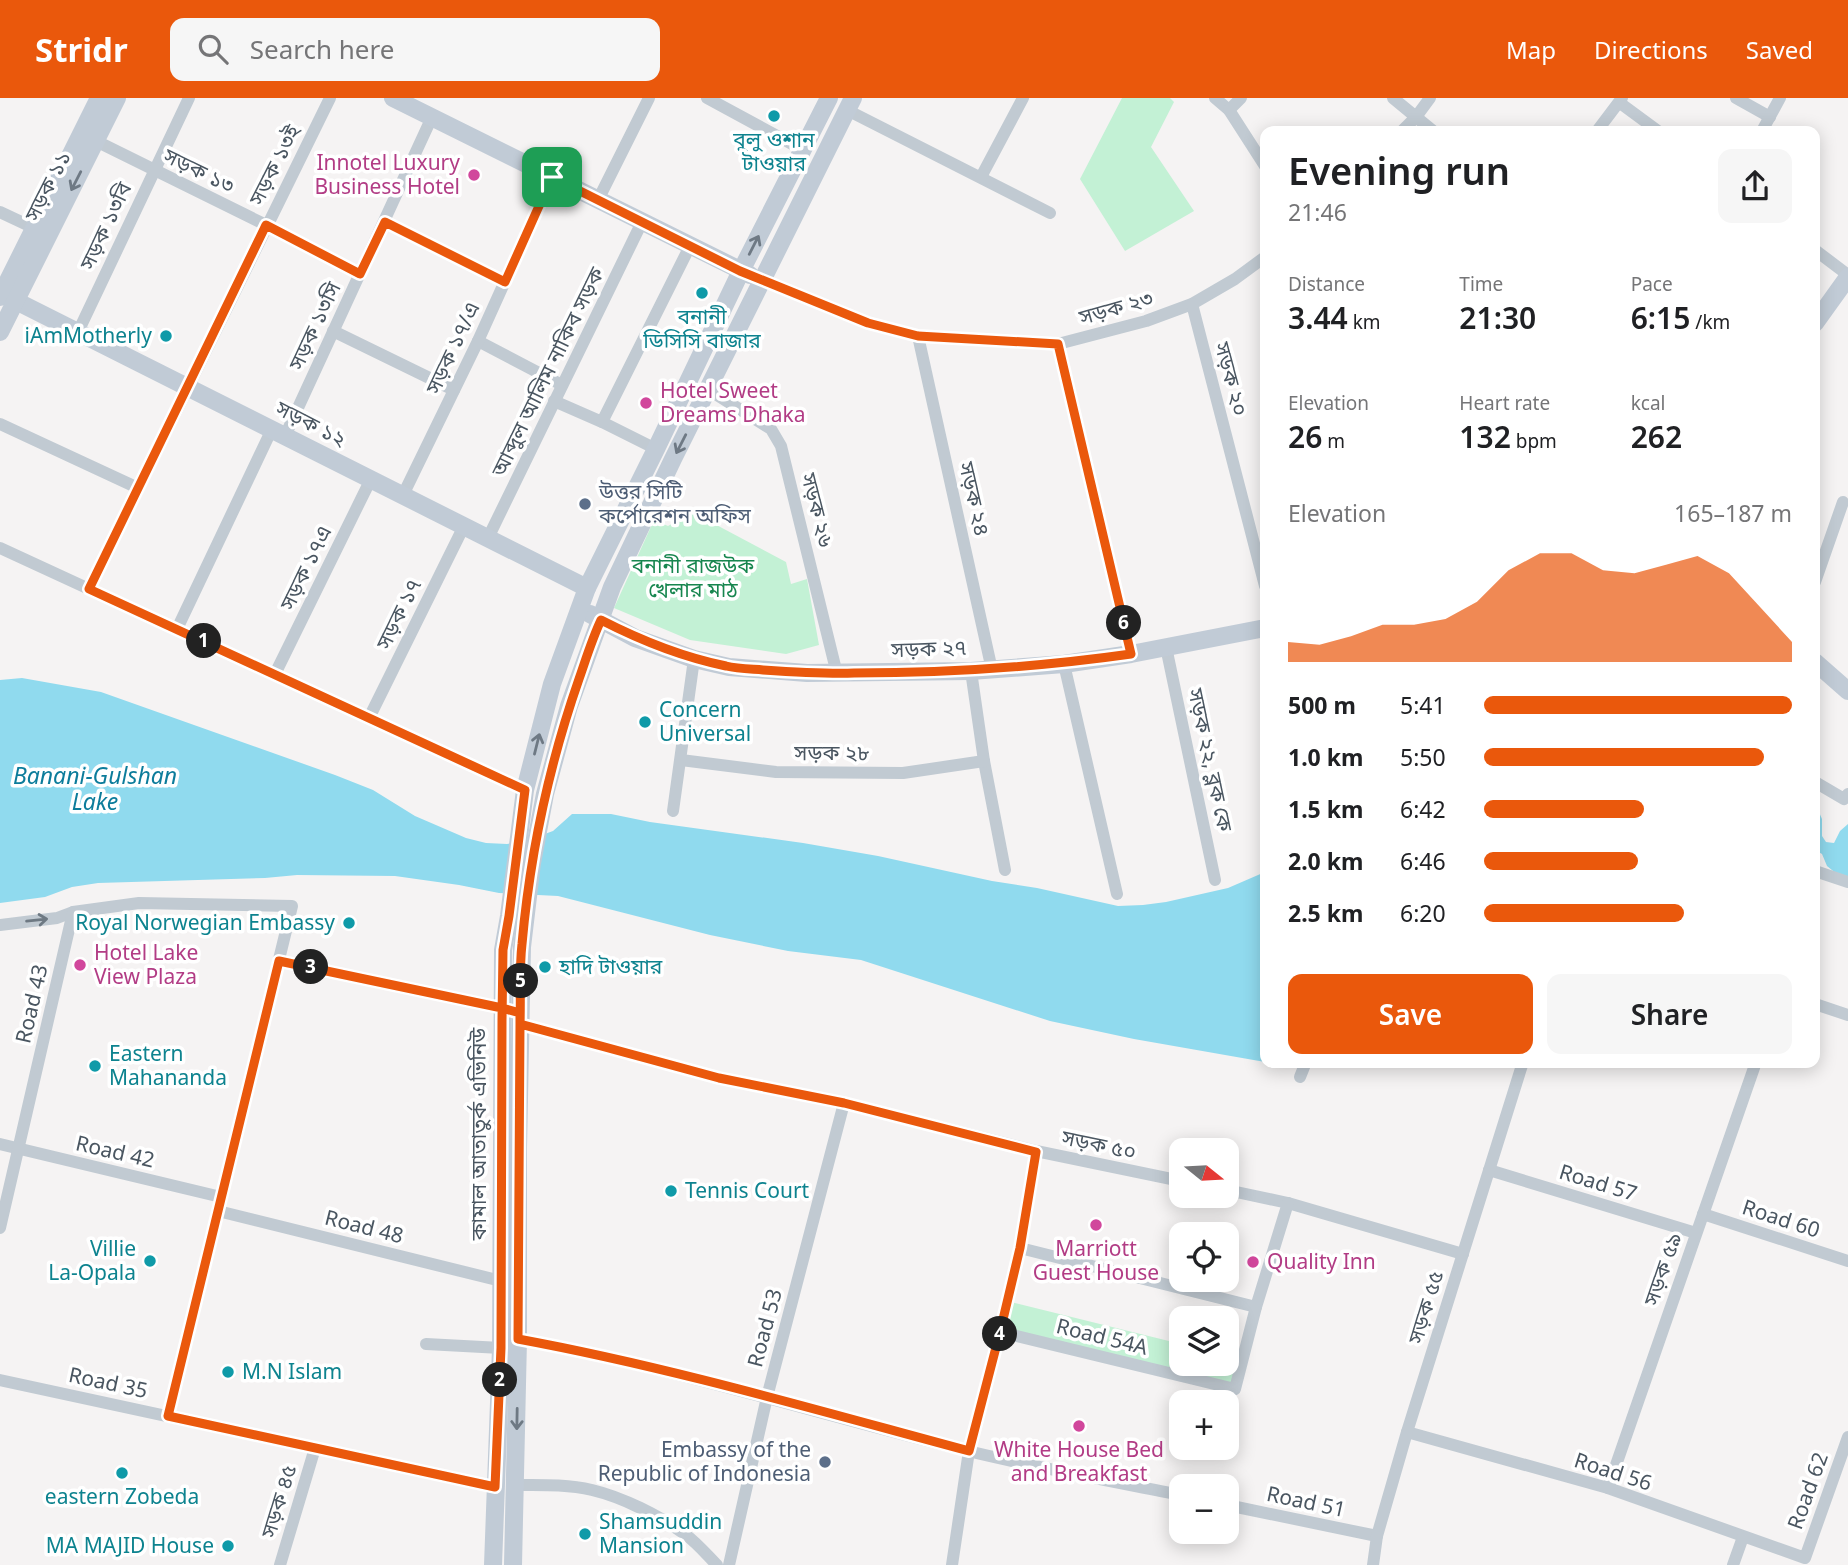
<!DOCTYPE html>
<html lang="en">
<head>
<meta charset="utf-8">
<style>
	:root { --surface:#fff; --page:#f6f6f6; --text:#202124; --muted:#757577; --accent:#ea580c }
	body { margin:0; font-family:"Noto Sans","Noto Sans Bengali",sans-serif; background:var(--page); color:var(--text); height:100vh; display:flex; flex-direction:column; font-size:26px; white-space:nowrap }
	* { box-sizing:border-box; margin:0 }
	p { font-size:23px; color:var(--muted) }
	.icon { flex:none; width:38px; height:38px; fill:none; stroke:currentColor; stroke-width:2; stroke-linecap:round; stroke-linejoin:round }
	.map { position:relative; flex:1; overflow:hidden }
	.drawer { position:absolute; left:1260px; top:28px; width:560px; height:942px; display:flex; flex-direction:column; background:var(--surface); border-radius:14px; box-shadow:0 4px 18px #0003 }
	.drawer>* { flex:none }
	.needle { width:46px; rotate:108deg }
	.fabs { position:absolute; left:1169px; top:1040px; display:grid; gap:14px }
	.fabs a { display:grid; place-items:center; width:70px; height:70px; border-radius:14px; background:var(--surface); box-shadow:0 4px 18px #0003; font-size:35px }
	.pin { position:absolute; display:grid; place-items:center; width:60px; height:60px; color:#fff; margin:-30px; border-radius:14px; box-shadow:0 4px 10px #0006 }
	.km { position:absolute; width:35px; height:35px; margin:-18px; border-radius:50%; background:#222; color:#fff; font-size:19px; line-height:35px; text-align:center }
	.round { display:grid; place-items:center; flex:none; width:74px; height:74px; border-radius:14px; background:var(--page) }
	.overview { display:flex; align-items:center; justify-content:space-between; height:119px; padding:0 28px }
	h1 { font-size:38px; font-weight:600; line-height:52px }
	.figures { display:grid; grid-template-columns:repeat(3,1fr); gap:10px; height:119px; padding:7px 28px }
	.figures div { display:grid; align-content:center }
	.figures b { font-size:30px; font-weight:600 }
	.figures small { font-size:19px; font-weight:400 }
	.figures p { font-size:19px }
	.chart { height:196px; padding:14px 28px }
	.chart p { display:flex; justify-content:space-between }
	.chart svg { width:100%; height:126px; margin-top:7px; fill:var(--accent); opacity:.7 }
	.button { display:flex; gap:14px; margin-top:auto; padding:14px 28px }
	.button a { flex:1; height:80px; border-radius:14px; background:var(--accent); color:#fff; font-size:28px; font-weight:600; line-height:80px; text-align:center }
	.button a+a { background:var(--page); color:var(--text) }
	ul { padding:0 28px; list-style:none; font-size:23px }
	li { display:grid; grid-template-columns:112px 84px 1fr; align-items:center; height:52px }
	li i { height:18px; border-radius:9px; background:var(--accent) }
	header { display:flex; align-items:center; gap:42px; box-sizing:border-box; height:98px; padding:0 35px; background:var(--accent); color:#fff }
	header strong { font-size:33px }
	nav { display:flex; gap:38px; margin-inline-start:auto; font-size:24px }
	.search { width:490px; height:63px; background:var(--page); display:flex; align-items:center; gap:18px; box-sizing:border-box; padding:0 24px; border-radius:14px; color:var(--muted); font-size:26px }
	.map>svg:first-child { display:block }
	.green { fill:#c3f1d5 }
	.water { fill:#90daee }
	.lines { fill:none; stroke-linecap:round; stroke-linejoin:round }
	.street { stroke:#c1cad2; stroke-width:12 }
	.secondary { stroke:#c1cbd6; stroke-width:18 }
	.oneway { stroke:#6e7984 }
	.oneway2 { stroke:#6e7983 }
	.route-casing { stroke:#fff; stroke-width:14 }
	.route { stroke:#ea580c; stroke-width:9 }
	.culture-dot { fill:#0f9aa8; stroke:#fff; stroke-width:2.5 }
	.hotel-dot { fill:#d1479c; stroke:#fff; stroke-width:2.5 }
	.service-dot { fill:#5c6f8a; stroke:#fff; stroke-width:2.5 }
	.labels { text-anchor:middle; stroke-width:7; stroke-linejoin:round; paint-order:stroke }
	.culture-label { font-size:21px; fill:#0d838f; stroke:#fff; text-anchor:start }
	.hotel-label { font-size:21px; fill:#b23c85; stroke:#fff; text-anchor:start }
	.street-label { font-size:21px; fill:#4a5661; stroke:#fff }
	.service-label { font-size:21px; fill:#4e5e75; stroke:#fff; text-anchor:start }
	.park-label { font-size:21px; fill:#17864f; stroke:#fff }
	.water-label { font-size:23px; font-style:italic; fill:#0c7c9b; stroke:#fff }
</style>
</head>
<body>
<header>
<strong>Stridr</strong>
<div class="search"><svg class="icon" aria-label="search" viewBox="0 0 24 24"><circle cx="10" cy="10" r="6"/><path d="M15 15l6 6"/></svg>Search here</div>
<nav><a>Map</a><a>Directions</a><a>Saved</a></nav>
</header>
<div class="map">
<svg width="1848" height="1467" viewBox="0 0 1848 1467">
	<rect width="100%" height="100%" fill="#f5f3f3"/>
	<g class="green">
		<polygon points="1122,0 1170,0 1174,4 1151,49 1194,113 1125,153 1080,81"/>
		<polygon points="692,414 786,464 791,486 807,481 819,547 786,556 690,542 614,510 654,422 668,428"/>
		<polygon points="1007,1203 1181,1246 1181,1265 1227,1265 1227,1257 1242,1260 1235,1291 1000,1234"/>
	</g>
	<g class="water">
		<polygon points="22,580 101,594 335,677 373,692 415,718 466,740 486,745 507,746 528,742 553,733 572,716 611,716 650,724 803,745 878,758 992,783 1037,790 1118,808 1143,807 1166,804 1228,790 1265,774 1265,964 1134,941 1050,923 861,862 788,853 710,837 558,798 499,795 459,787 395,778 297,777 265,780 98,785 72,789 45,799 0,805 0,582"/>
		<polygon points="1815,705 1822,721 1822,738 1826,744 1834,745 1840,733 1848,726 1848,781 1838,777 1827,768 1822,756 1815,752"/>
	</g>
	<g class="lines">
		<g class="street">
			<polyline points="707,0 803,52"/>
			<polyline points="1215,0 1229,12 1265,68"/>
			<polyline points="1393,0 1433,33"/>
			<polyline points="1736,0 1770,19"/>
			<polyline points="1620,5 1658,33"/>
			<polyline points="847,12 1050,115"/>
			<polyline points="1229,12 1241,0"/>
			<polyline points="1402,33 1416,19 1430,0"/>
			<polyline points="1597,33 1622,0"/>
			<polyline points="1762,33 1780,0"/>
			<polyline points="96,43 266,127 360,176"/>
			<polyline points="981,79 1023,0"/>
			<polyline points="598,102 649,0"/>
			<polyline points="0,114 34,130"/>
			<polyline points="385,124 505,184"/>
			<polyline points="1815,152 1848,177"/>
			<polyline points="762,182 868,225 918,238 1058,246 1146,223 1192,206 1235,181 1265,159"/>
			<polyline points="1192,206 1265,488"/>
			<polyline points="333,233 454,292"/>
			<polyline points="78,234 189,0"/>
			<polyline points="918,238 992,572"/>
			<polyline points="478,243 562,287"/>
			<polyline points="1058,246 1131,556"/>
			<polyline points="709,292 771,331 781,348 837,576"/>
			<polyline points="554,303 602,324 656,351"/>
			<polyline points="602,324 690,148"/>
			<polyline points="0,326 138,390"/>
			<polyline points="285,338 432,19"/>
			<polyline points="403,397 478,243 552,79"/>
			<polyline points="488,440 642,124"/>
			<polyline points="0,450 525,692"/>
			<polyline points="1815,484 1843,404"/>
			<polyline points="89,491 330,0"/>
			<polyline points="177,531 272,331"/>
			<polyline points="1166,549 1215,782"/>
			<polyline points="1064,566 1117,796"/>
			<polyline points="971,573 984,663 1005,772"/>
			<polyline points="275,576 371,381"/>
			<polyline points="369,620 464,428"/>
			<polyline points="681,662 776,674 903,675 984,663"/>
			<polyline points="1815,684 1844,701 1848,696"/>
			<polyline points="673,713 694,561"/>
			<polyline points="1815,773 1848,784"/>
			<polyline points="0,827 57,820 73,814 139,805 292,808 168,1318"/>
			<polyline points="279,863 502,910"/>
			<polyline points="1815,906 1848,917"/>
			<polyline points="520,926 719,980 844,1005 1036,1053 1181,1083"/>
			<polyline points="1300,979 1306,964"/>
			<polyline points="0,1046 221,1099"/>
			<polyline points="1489,1072 1696,1135"/>
			<polyline points="1227,1092 1288,1105 1463,1156"/>
			<polyline points="218,1113 501,1183"/>
			<polyline points="1703,1116 1848,1163"/>
			<polyline points="0,1130 73,814"/>
			<polyline points="1020,1150 1256,1209"/>
			<polyline points="1000,1234 1235,1291 1256,1209 1288,1105"/>
			<path d="M518 1241C670 1269 818 1316 968 1353 1038 1370 1110 1383 1181 1397"/>
			<polyline points="426,1246 501,1250"/>
			<polyline points="0,1282 495,1389"/>
			<polyline points="1407,1334 1608,1390 1805,1460 1848,1339"/>
			<path d="M516 1387C541 1387 567 1386 592 1392 622 1399 660 1418 686 1437 697 1445 707 1457 717 1467"/>
			<polyline points="1608,1390 1756,964"/>
			<polyline points="1227,1407 1377,1438"/>
			<polyline points="280,1467 315,1350"/>
			<polyline points="729,1467 767,1299 844,1005"/>
			<polyline points="952,1467 969,1353 1000,1234 1020,1150 1036,1053"/>
			<polyline points="1373,1467 1377,1438 1407,1334 1523,964"/>
			<polyline points="1733,1467 1743,1439"/>
		</g>
		<g class="secondary">
			<polyline points="393,0 750,177"/>
			<polyline points="2,196 587,490"/>
			<polyline points="0,199 99,0"/>
			<polyline points="1815,225 1848,179"/>
			<polyline points="0,234 117,0"/>
			<polyline points="590,516 635,540 694,561 729,569 807,575 971,573 1064,566 1131,556 1265,530"/>
			<polyline points="1815,564 1848,593"/>
			<polyline points="493,1467 501,1250 503,852 509,818 525,692 552,586 587,490 656,351 741,173 829,0"/>
			<polyline points="513,1467 518,1241 518,1050 522,849 532,765 545,696 569,608 612,489 673,361 853,0"/>
		</g>
	</g>
	<defs><path id="oneway-shaft" d="M-6 0H5M1.5-3L5.5 0L1.5 3" fill="none" stroke-width="1.6" stroke-linecap="round" stroke-linejoin="round" transform="scale(1.75)"/></defs>
	<g class="oneway">
		<use href="#oneway-shaft" transform="translate(76 83) rotate(117)"/>
		<use href="#oneway-shaft" transform="translate(754 147) rotate(-63)"/>
		<use href="#oneway-shaft" transform="translate(681 346) rotate(117)"/>
		<use href="#oneway-shaft" transform="translate(537 646) rotate(-76)"/>
		<use href="#oneway-shaft" transform="translate(517 1321) rotate(91)"/>
	</g>
	<use class="oneway2" href="#oneway-shaft" transform="translate(37 822) rotate(-6)"/>
	<g class="lines">
		<g class="route-casing">
			<path id="route" d="M552 79 505 184 385 124 360 176 266 127 89 491 525 692 509 818 503 852 502 922 501 1250 495 1389 168 1318 279 863 502 910 520 915V926L719 980 844 1005 1036 1054 1020 1150 1000 1234 969 1353C820 1313 670 1269 518 1241L520 926C521 899 519 872 522 846 530 756 549 667 579 581 586 561 592 541 601 522 640 542 682 559 726 568 738 571 751 571 763 572 793 574 823 576 854 575 947 575 1039 569 1131 556L1058 246 918 238 868 225 740 173 552 79"/>
		</g>
		<use href="#route" class="route"/>
	</g>
	<g class="culture-dot">
		<circle cx="774" cy="18" r="7"/>
		<circle cx="702" cy="195" r="7"/>
		<circle cx="166" cy="238" r="7"/>
		<circle cx="645" cy="624" r="7"/>
		<circle cx="349" cy="825" r="7"/>
		<circle cx="545" cy="869" r="7"/>
		<circle cx="95" cy="968" r="7"/>
		<circle cx="671" cy="1093" r="7"/>
		<circle cx="150" cy="1163" r="7"/>
		<circle cx="228" cy="1274" r="7"/>
		<circle cx="122" cy="1375" r="7"/>
		<circle cx="585" cy="1436" r="7"/>
		<circle cx="228" cy="1448" r="7"/>
	</g>
	<g class="hotel-dot">
		<circle cx="474" cy="77" r="7"/>
		<circle cx="646" cy="305" r="7"/>
		<circle cx="80" cy="867" r="7"/>
		<circle cx="1096" cy="1127" r="7"/>
		<circle cx="1253" cy="1164" r="7"/>
		<circle cx="1079" cy="1328" r="7"/>
	</g>
	<g class="service-dot">
		<circle cx="585" cy="406" r="7"/>
		<circle cx="825" cy="1364" r="7"/>
	</g>
	<g class="labels">
		<g class="culture-label">
			<text x="774" y="49" text-anchor="middle">বুলু ওশান<tspan x="774" dy="24">টাওয়ার</tspan></text>
			<text x="702" y="226" text-anchor="middle">বনানী<tspan x="702" dy="24">ডিসিসি বাজার</tspan></text>
			<text x="152" y="245" text-anchor="end">iAmMotherly</text>
			<text x="659" y="619">Concern<tspan x="659" dy="24">Universal</tspan></text>
			<text x="335" y="832" text-anchor="end">Royal Norwegian Embassy</text>
			<text x="559" y="876">হাদি টাওয়ার</text>
			<text x="109" y="963">Eastern<tspan x="109" dy="24">Mahananda</tspan></text>
			<text x="685" y="1100">Tennis Court</text>
			<text x="136" y="1158" text-anchor="end">Villie<tspan x="136" dy="24">La-Opala</tspan></text>
			<text x="242" y="1281">M.N Islam</text>
			<text x="122" y="1406" text-anchor="middle">eastern Zobeda</text>
			<text x="599" y="1431">Shamsuddin<tspan x="599" dy="24">Mansion</tspan></text>
			<text x="214" y="1455" text-anchor="end">MA MAJID House</text>
		</g>
		<g class="hotel-label">
			<text x="460" y="72" text-anchor="end">Innotel Luxury<tspan x="460" dy="24">Business Hotel</tspan></text>
			<text x="660" y="300">Hotel Sweet<tspan x="660" dy="24">Dreams Dhaka</tspan></text>
			<text x="94" y="862">Hotel Lake<tspan x="94" dy="24">View Plaza</tspan></text>
			<text x="1096" y="1158" text-anchor="middle">Marriott<tspan x="1096" dy="24">Guest House</tspan></text>
			<text x="1267" y="1171">Quality Inn</text>
			<text x="1079" y="1359" text-anchor="middle">White House Bed<tspan x="1079" dy="24">and Breakfast</tspan></text>
		</g>
		<g class="street-label">
			<text transform="translate(275 67) rotate(-63)" y="7">সড়ক ১৩ই</text>
			<text transform="translate(199 73) rotate(26)" y="7">সড়ক ১৩</text>
			<text transform="translate(48 88) rotate(-63)" y="7">সড়ক ১১</text>
			<text transform="translate(106 128) rotate(-65)" y="7">সড়ক ১৩বি</text>
			<text transform="translate(1116 210) rotate(-16)" y="7">সড়ক ২৩</text>
			<text transform="translate(315 228) rotate(-65)" y="7">সড়ক ১৩সি</text>
			<text transform="translate(453 250) rotate(-65)" y="7">সড়ক ১৭/এ</text>
			<text transform="translate(548 274) rotate(-64)" y="7">আব্দুল আলিম নাকিব সড়ক</text>
			<text transform="translate(1231 281) rotate(75)" y="7">সড়ক ২০</text>
			<text transform="translate(311 326) rotate(27)" y="7">সড়ক ১২</text>
			<text transform="translate(974 401) rotate(77)" y="7">সড়ক ২৪</text>
			<text transform="translate(817 412) rotate(76)" y="7">সড়ক ২৬</text>
			<text transform="translate(306 470) rotate(-64)" y="7">সড়ক ১৭এ</text>
			<text transform="translate(399 516) rotate(-64)" y="7">সড়ক ১৭</text>
			<text transform="translate(929 551) rotate(-2)" y="7">সড়ক ২৭</text>
			<text x="832" y="662">সড়ক ২৮</text>
			<text transform="translate(1210 662) rotate(78)" y="7">সড়ক ২২, ব্লক কে</text>
			<text transform="translate(32 906) rotate(-77)" y="7">Road 43</text>
			<text transform="translate(479 1036) rotate(-90)" y="7">কামাল আতাতুর্ক এভিনিউ</text>
			<text transform="translate(1099 1047) rotate(12)" y="7">সড়ক ৫০</text>
			<text transform="translate(115 1054) rotate(13)" y="7">Road 42</text>
			<text transform="translate(1598 1085) rotate(17)" y="7">Road 57</text>
			<text transform="translate(1781 1121) rotate(18)" y="7">Road 60</text>
			<text transform="translate(364 1129) rotate(14)" y="7">Road 48</text>
			<text transform="translate(1663 1171) rotate(-71)" y="7">সড়ক ৫৯</text>
			<text transform="translate(1426 1209) rotate(-73)" y="7">সড়ক ৫৫</text>
			<text transform="translate(765 1230) rotate(-75)" y="7">Road 53</text>
			<text transform="translate(1102 1239) rotate(14)" y="7">Road 54A</text>
			<text transform="translate(108 1285) rotate(12)" y="7">Road 35</text>
			<text transform="translate(1613 1374) rotate(18)" y="7">Road 56</text>
			<text transform="translate(1808 1393) rotate(-70)" y="7">Road 62</text>
			<text transform="translate(279 1403) rotate(-73)" y="7">সড়ক ৪৫</text>
			<text transform="translate(1306 1404) rotate(12)" y="7">Road 51</text>
		</g>
		<g class="service-label">
			<text x="599" y="401">উত্তর সিটি<tspan x="599" dy="24">কর্পোরেশন অফিস</tspan></text>
			<text x="811" y="1359" text-anchor="end">Embassy of the<tspan x="811" dy="24">Republic of Indonesia</tspan></text>
		</g>
		<g class="park-label">
			<text x="693" y="475">বনানী রাজউক<tspan x="693" dy="24">খেলার মাঠ</tspan></text>
		</g>
		<g class="water-label">
			<text x="95" y="686">Banani-Gulshan<tspan x="95" dy="26">Lake</tspan></text>
		</g>
	</g>
</svg>
<div class="fabs">
<a><svg class="needle" viewBox="-14 -14 28 28"><path d="M0-13l5 13h-10z" fill="#e53935"/><path d="M0 13l5-13h-10z" fill="#757577"/></svg></a>
<a><svg class="icon" aria-label="locate" viewBox="0 0 24 24"><circle cx="12" cy="12" r="6"/><path d="M12 2v4M12 18v4M2 12h4M18 12h4"/></svg></a>
<a><svg class="icon" aria-label="layers" viewBox="0 0 24 24"><path d="M12 4l9 5-9 5-9-5zM3 14l9 5 9-5"/></svg></a>
<a>+</a>
<a>−</a>
</div>
<div class="pin" style="left:552px;top:79px;background:#1e9e55"><svg class="icon" aria-label="arrive" viewBox="0 0 24 24"><path d="M6 21V4h12l-3 4 3 4H6"/></svg></div>
<b class="km" style="left:204px;top:543px">1</b>
<b class="km" style="left:500px;top:1282px">2</b>
<b class="km" style="left:311px;top:869px">3</b>
<b class="km" style="left:1000px;top:1236px">4</b>
<b class="km" style="left:521px;top:883px">5</b>
<b class="km" style="left:1124px;top:525px">6</b>
<section class="drawer">
<div class="overview"><div><h1>Evening run</h1><p>21:46</p></div><a class="round"><svg class="icon" aria-label="share" viewBox="0 0 24 24"><path d="M12 15V3M7 8l5-5 5 5M5 13v7h14v-7"/></svg></a></div>
<div class="figures">
<div><p>Distance</p><b>3.44<small> km</small></b></div>
<div><p>Time</p><b>21:30</b></div>
<div><p>Pace</p><b>6:15<small> /km</small></b></div>
</div>
<div class="figures">
<div><p>Elevation</p><b>26<small> m</small></b></div>
<div><p>Heart rate</p><b>132<small> bpm</small></b></div>
<div><p>kcal</p><b>262</b></div>
</div>
<div class="chart"><p><span>Elevation</span>165–187 m</p>
<svg viewBox="0 0 160 44" preserveAspectRatio="none"><path d="M0 44V37L10 38L20 35L30 31L40 31L50 29L60 23L70 12L80 6L90 6L100 12L110 13L120 10L130 7L140 13L150 25L160 37V44z"/></svg>
</div>
<ul>
<li><b>500 m</b>5:41<i style="width:100%"></i></li>
<li><b>1.0 km</b>5:50<i style="width:91%"></i></li>
<li><b>1.5 km</b>6:42<i style="width:52%"></i></li>
<li><b>2.0 km</b>6:46<i style="width:50%"></i></li>
<li><b>2.5 km</b>6:20<i style="width:65%"></i></li>
</ul>
<div class="button"><a>Save</a><a>Share</a></div>
</section>
</div>
</body>
</html>
